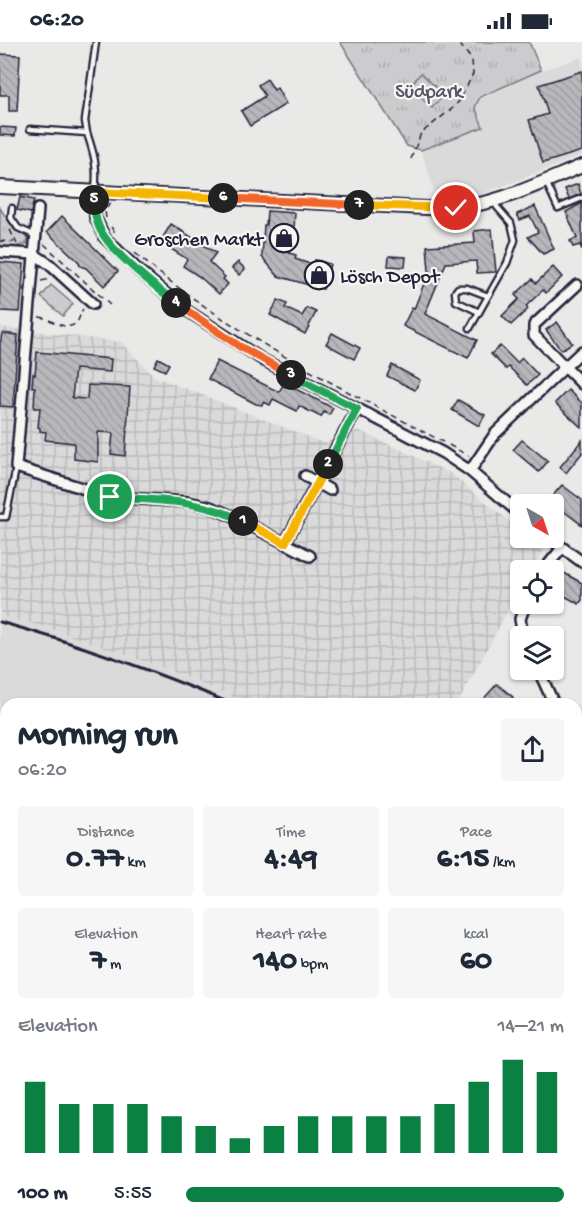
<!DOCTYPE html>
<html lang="en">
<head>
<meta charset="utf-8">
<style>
	:root { --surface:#fff; --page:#f6f6f7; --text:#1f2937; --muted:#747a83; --accent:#0b8043 }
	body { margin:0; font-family:"Gochi Hand",sans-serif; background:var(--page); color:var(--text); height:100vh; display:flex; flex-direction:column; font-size:22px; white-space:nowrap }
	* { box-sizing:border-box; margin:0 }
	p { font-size:20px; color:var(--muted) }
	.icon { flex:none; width:33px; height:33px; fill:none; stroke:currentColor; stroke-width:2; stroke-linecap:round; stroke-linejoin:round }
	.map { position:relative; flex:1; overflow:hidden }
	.panel { position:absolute; left:0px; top:656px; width:582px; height:532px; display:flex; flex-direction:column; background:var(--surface); border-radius:18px 18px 0 0; box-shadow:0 2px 4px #0004 }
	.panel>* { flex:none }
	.needle { width:39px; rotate:141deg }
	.controls { position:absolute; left:510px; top:452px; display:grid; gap:12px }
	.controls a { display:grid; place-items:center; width:54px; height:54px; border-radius:6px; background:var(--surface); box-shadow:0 2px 4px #0004; font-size:30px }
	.pin { position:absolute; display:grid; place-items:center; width:51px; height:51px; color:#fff; margin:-26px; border:3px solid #fff; border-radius:50%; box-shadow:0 2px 6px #0007 }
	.km { position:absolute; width:30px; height:30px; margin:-15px; border-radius:50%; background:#222; color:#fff; font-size:16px; line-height:30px; text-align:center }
	.round { display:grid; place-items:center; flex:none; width:63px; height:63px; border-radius:6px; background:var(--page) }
	.overview { display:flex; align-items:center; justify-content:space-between; height:102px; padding:0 18px }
	h1 { font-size:33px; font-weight:700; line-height:45px }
	.metrics { display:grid; grid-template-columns:repeat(3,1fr); gap:9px; height:102px; padding:6px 18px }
	.metrics div { display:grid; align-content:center; border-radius:6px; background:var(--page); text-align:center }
	.metrics b { font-size:30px; font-weight:700 }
	.metrics small { font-size:16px; font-weight:400 }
	.metrics p { font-size:16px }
	.chart { height:168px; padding:12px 18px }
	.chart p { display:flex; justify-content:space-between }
	.chart svg { width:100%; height:108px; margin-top:6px; stroke:var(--accent); stroke-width:6 }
	ul { padding:0 18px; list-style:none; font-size:20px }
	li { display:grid; grid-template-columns:96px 72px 1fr; align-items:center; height:45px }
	li i { height:15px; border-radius:8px; background:var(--accent) }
	.status { display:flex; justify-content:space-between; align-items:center; height:42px; padding:0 30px; background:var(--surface); direction:ltr }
	.status svg { height:16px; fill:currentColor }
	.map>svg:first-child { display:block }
	.built { fill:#dadada }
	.industrial { fill:url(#industrial-grid) }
	.forest { fill:url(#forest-firs); stroke:#777784; stroke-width:1.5 }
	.park { fill:url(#park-tufts); stroke:#777784; stroke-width:1.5 }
	.pitch { fill:#ccccce; stroke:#777784; stroke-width:1.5 }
	.building { fill:url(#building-back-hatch); stroke:#22223b; stroke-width:1.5 }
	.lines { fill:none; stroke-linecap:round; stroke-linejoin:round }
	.service-casing { stroke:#22223b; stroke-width:9 }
	.minor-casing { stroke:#22223b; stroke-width:14 }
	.tertiary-casing { stroke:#22223b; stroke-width:16 }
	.path { stroke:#22223b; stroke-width:1.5; stroke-dasharray:6 4.5; stroke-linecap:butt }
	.service { stroke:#f6f6f2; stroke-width:4.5 }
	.minor { stroke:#f6f6f2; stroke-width:9 }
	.tertiary { stroke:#f6f6f2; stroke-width:12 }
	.rail { stroke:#22223b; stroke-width:3 }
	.split-1-casing { stroke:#fff; stroke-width:12 }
	.split-2-casing { stroke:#fff; stroke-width:12 }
	.split-3-casing { stroke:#fff; stroke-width:12 }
	.split-4-casing { stroke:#fff; stroke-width:12 }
	.split-5-casing { stroke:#fff; stroke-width:12 }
	.split-6-casing { stroke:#fff; stroke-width:12 }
	.split-7-casing { stroke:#fff; stroke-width:12 }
	.split-8-casing { stroke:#fff; stroke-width:12 }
	.split-1 { stroke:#22a559; stroke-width:8 }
	.split-2 { stroke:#f5b400; stroke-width:8 }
	.split-3 { stroke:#22a559; stroke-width:8 }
	.split-4 { stroke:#f0652b; stroke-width:8 }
	.split-5 { stroke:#22a559; stroke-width:8 }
	.split-6 { stroke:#f5b400; stroke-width:8 }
	.split-7 { stroke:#f0652b; stroke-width:8 }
	.split-8 { stroke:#f5b400; stroke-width:8 }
	.labels { text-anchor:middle; stroke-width:4.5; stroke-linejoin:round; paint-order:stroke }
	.park-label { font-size:20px; fill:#555567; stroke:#f6f6f2 }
	.poi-label { font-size:20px; fill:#22223b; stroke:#f6f6f2; text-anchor:end }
</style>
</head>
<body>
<div class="status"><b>06:20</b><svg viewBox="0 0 49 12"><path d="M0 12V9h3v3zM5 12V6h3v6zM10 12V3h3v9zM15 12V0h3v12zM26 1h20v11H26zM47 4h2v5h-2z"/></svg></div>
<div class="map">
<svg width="582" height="1187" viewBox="0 0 582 1187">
	<defs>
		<pattern id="industrial-grid" width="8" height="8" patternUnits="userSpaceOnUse" patternTransform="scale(1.5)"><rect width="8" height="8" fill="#dadada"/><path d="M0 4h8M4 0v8" fill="none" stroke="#bbbbbc"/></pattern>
		<pattern id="forest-firs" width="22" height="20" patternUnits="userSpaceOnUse" patternTransform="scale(1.5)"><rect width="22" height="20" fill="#ccccce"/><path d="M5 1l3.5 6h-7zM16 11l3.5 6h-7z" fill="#afafb2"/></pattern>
		<pattern id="park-tufts" width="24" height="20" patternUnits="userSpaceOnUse" patternTransform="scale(1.5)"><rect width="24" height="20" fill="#ccccce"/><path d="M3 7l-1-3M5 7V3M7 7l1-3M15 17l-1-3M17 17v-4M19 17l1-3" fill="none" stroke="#afafb2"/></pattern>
		<pattern id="building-back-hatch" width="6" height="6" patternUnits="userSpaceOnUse" patternTransform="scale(1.5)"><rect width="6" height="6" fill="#b8b8bc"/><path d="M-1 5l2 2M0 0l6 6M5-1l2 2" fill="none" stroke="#9e9ea2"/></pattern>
	</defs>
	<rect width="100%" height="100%" fill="#e9e9e7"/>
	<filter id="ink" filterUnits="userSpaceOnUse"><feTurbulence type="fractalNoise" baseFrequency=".0167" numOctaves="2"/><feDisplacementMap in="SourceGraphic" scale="12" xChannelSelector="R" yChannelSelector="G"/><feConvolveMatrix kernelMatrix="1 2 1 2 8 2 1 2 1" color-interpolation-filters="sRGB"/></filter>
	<g filter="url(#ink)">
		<g class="built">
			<polygon points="582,15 582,113 477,154 444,157 436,155 421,108 483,85 475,65 481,54 543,28"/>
			<polygon points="0,574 45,585 155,623 249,661 6,662 6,717 0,716"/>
			<polygon points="576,823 582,827 582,939 576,935"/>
		</g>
		<g class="industrial">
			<polygon points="0,285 121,300 154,334 324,401 358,388 450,431 520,488 520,495 529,495 544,507 532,528 520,528 520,546 458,661 249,661 155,623 45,585 0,574"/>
			<polygon points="0,716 6,717 6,1182 416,1182 414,1187 0,1187"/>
		</g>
		<polygon class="forest" points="581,1128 582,1187 414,1187 416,1182 576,1182 576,1132"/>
		<g class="park">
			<polygon points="340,0 529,0 541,28 480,55 475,65 483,85 421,108 407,104"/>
			<polygon points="0,166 14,187 28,196 27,202 15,205 0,204"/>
		</g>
		<g class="pitch">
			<polygon points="421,31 444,53 432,66 409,45"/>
			<polygon points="51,243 73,262 63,274 41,255"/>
		</g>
		<g class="building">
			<polygon points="0,12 20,13 17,69 9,69 9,53 0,53"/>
			<polygon points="582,29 582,109 543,121 529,78 548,72 539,43"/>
			<polygon points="267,37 274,48 277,46 286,62 250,84 241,69 265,54 258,43"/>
			<polygon points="0,85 16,86 15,94 0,93"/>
			<polygon points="578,142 581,152 569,157 565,147"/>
			<polygon points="20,155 34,158 31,171 17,168"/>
			<polygon points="582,161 582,208 580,203 573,205 570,199 577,196 566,170"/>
			<polygon points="535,164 554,207 543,212 528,195 538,190 530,174 520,178 517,172"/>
			<polygon points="267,169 295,171 294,186 290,186 289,211 296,213 295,217 313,223 315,218 330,222 323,247 278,234 262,215 264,183 266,183"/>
			<polygon points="62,174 118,229 104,244 86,226 80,224 79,220 47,190"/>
			<polygon points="171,182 216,211 209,220 225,235 223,237 228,242 219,252 200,235 183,224 187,217 160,200"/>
			<polygon points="492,187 496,230 477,231 476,219 446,221 425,272 477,298 468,316 403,284 412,266 414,267 429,229 427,204 475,201 474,189"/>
			<polygon points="389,214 406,215 405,225 388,224"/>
			<polygon points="0,220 24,222 20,270 0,269"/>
			<polygon points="238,220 245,227 239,233 232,226"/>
			<polygon points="553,225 562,235 546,251 543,248 526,264 528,267 511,283 502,274 519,257 515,253 532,237 536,241"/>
			<polygon points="278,258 287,262 285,266 302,274 307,266 316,270 305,292 270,273"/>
			<polygon points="557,280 572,301 561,308 546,288"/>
			<polygon points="2,291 18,293 13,365 0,364 0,302"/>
			<polygon points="332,291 360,306 354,317 326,302"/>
			<polygon points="500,304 517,321 522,316 538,333 527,343 509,325 506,327 491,312"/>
			<polygon points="37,310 111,317 110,330 75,327 72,356 87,357 88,343 130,345 125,414 111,412 113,391 98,390 98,420 74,417 74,401 45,398 46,390 40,389 40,386 38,385 40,366 34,366 35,345 32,345 33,332 35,333"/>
			<polygon points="158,316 169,322 165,329 154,324"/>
			<polygon points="217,319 279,350 284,341 333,366 329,373 324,370 321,375 299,364 297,369 273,357 270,363 264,360 262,363 256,362 208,337"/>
			<polygon points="392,323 420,338 415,348 387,334"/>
			<polygon points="568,348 582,361 582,386 555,361"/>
			<polygon points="458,358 485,373 479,384 452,368"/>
			<polygon points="522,398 548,419 539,430 513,408"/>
			<polygon points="582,398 582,411 566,431 560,425"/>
			<polygon points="562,443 582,458 582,483 549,458"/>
			<polygon points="555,526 582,541 582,558 579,562 554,548"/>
			<polygon points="497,642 513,655 507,662 479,662"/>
		</g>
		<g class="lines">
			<g class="service-casing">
				<g id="service">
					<path d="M30 87 87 91C94 112 98 125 95 147"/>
					<polyline points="87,91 85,79 96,0"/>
					<polyline points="546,140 558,166 582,156"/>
					<polyline points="12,166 11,176 18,186 36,194"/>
					<polyline points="479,270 456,259 455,250 458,246 467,246 488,254"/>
					<polyline points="470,286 507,221 515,198 511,181 497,165 494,159"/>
					<polyline points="0,475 6,475 16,426"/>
				</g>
			</g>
			<g class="minor-casing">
				<g id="minor">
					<polyline points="94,150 95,175 105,196 139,229 183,266 263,318 443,411 470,429 520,472"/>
					<polyline points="38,167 16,425 110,455 188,460 210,465 232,474 285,501 357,367"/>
					<polyline points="0,210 34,212 49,222 93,262"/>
					<polyline points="577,243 534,283 534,293 565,325 582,309"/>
					<polyline points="470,429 495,392 565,325 582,342"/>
					<polyline points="305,434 330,448"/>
					<polyline points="548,495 582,520"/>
					<polyline points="285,501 310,514"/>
					<polyline points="544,528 562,506"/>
					<polyline points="523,594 520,577 526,561"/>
					<polyline points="538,627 554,662"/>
					<polyline points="576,710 582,723"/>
					<polyline points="576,953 582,957"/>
					<polyline points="0,966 6,967"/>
					<polyline points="0,1165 6,1166"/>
					<polyline points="105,1182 136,1187"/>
					<polyline points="44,1187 44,1182"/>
					<polyline points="311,1187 312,1182"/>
				</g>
			</g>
			<g class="tertiary-casing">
				<path id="tertiary" d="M0 145 447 167C495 164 538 142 582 124"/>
			</g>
			<g class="path">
				<polyline points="411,117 421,91 453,66 460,58 473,32 472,18 458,0"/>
				<polyline points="106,176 105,169 110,161"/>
				<polyline points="111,185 117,193"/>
				<polyline points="10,188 17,202"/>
				<polyline points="0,199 14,200"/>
				<polyline points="44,202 110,263"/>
				<path d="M135 211C227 290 336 343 443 400"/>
				<polyline points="41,239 51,237"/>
				<path d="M39 275C50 275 66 292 77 280 80 276 80 271 83 267"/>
				<polyline points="449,403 469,414"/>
				<polyline points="567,1187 567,1182"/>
			</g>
			<use href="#service" class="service"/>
			<use href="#minor" class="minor"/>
			<use href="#tertiary" class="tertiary"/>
			<g class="rail">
				<path d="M0 580C79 602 157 630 232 662"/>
				<polyline points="576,861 582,866"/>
			</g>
		</g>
	</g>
	<g class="lines" filter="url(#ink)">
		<g class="split-1-casing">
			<path id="split-1" d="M110 455C157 459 200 457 243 479"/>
		</g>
		<g class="split-2-casing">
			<polyline id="split-2" points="243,479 285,501 328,422"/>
		</g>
		<g class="split-3-casing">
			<polyline id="split-3" points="291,333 357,367 328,422"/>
		</g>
		<g class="split-4-casing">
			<polyline id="split-4" points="176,261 239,304 291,333"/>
		</g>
		<g class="split-5-casing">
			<path id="split-5" d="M94 158C94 167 95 176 99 185 109 209 155 244 176 261"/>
		</g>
		<g class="split-6-casing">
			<polyline id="split-6" points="94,158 94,150 223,156"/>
		</g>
		<g class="split-7-casing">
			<polyline id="split-7" points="223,156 359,163"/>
		</g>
		<g class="split-8-casing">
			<polyline id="split-8" points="359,163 456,166"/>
		</g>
		<use href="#split-1" class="split-1"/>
		<use href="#split-2" class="split-2"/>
		<use href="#split-3" class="split-3"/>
		<use href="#split-4" class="split-4"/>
		<use href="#split-5" class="split-5"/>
		<use href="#split-6" class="split-6"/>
		<use href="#split-7" class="split-7"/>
		<use href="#split-8" class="split-8"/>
	</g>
	<defs>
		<g id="shop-ring" transform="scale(1.5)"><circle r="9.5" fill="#f6f6f2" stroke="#22223b" stroke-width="1.5"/><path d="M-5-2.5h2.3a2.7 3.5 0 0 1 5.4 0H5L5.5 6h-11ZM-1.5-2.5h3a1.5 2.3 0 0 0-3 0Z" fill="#22223b"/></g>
	</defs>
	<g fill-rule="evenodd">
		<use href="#shop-ring" x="284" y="196"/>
		<use href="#shop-ring" x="319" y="233"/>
	</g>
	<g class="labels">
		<g class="park-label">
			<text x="429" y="55">Südpark</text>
		</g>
		<g class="poi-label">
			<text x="263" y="203">Groschen Markt</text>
			<text x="340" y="240" text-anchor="start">Lösch Depot</text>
		</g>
	</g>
</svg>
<div class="controls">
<a><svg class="needle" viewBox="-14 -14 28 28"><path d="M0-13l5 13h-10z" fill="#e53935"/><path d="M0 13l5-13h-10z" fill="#747a83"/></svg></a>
<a><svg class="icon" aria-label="locate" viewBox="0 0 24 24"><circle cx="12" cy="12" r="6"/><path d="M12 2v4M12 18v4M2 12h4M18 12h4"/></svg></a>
<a><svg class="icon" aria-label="layers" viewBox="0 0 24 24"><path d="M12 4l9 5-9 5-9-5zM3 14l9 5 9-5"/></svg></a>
</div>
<div class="pin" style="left:110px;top:455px;background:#1e9e55"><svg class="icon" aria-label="arrive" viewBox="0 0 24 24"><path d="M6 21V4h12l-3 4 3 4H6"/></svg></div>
<div class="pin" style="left:456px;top:166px;background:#d93025"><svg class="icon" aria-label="check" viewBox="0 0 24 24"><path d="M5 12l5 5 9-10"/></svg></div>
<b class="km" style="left:243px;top:479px">1</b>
<b class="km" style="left:328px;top:422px">2</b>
<b class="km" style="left:291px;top:333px">3</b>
<b class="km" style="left:176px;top:261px">4</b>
<b class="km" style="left:94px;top:158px">5</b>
<b class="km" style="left:223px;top:156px">6</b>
<b class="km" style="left:359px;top:163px">7</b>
<section class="panel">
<div class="overview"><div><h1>Morning run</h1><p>06:20</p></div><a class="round"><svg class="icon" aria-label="share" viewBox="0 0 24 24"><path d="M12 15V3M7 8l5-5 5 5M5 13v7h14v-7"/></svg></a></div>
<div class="metrics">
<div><p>Distance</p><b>0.77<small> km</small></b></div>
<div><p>Time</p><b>4:49</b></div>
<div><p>Pace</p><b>6:15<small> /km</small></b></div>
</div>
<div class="metrics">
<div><p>Elevation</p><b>7<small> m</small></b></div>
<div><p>Heart rate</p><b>140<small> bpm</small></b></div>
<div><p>kcal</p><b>60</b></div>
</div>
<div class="chart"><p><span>Elevation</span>14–21 m</p>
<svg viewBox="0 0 160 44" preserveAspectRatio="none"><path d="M5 44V15M15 44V24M25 44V24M35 44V24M45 44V29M55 44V33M65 44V38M75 44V33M85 44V29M95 44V29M105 44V29M115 44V29M125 44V24M135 44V15M145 44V6M155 44V11"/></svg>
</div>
<ul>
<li><b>100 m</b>5:55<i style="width:100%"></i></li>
</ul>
</section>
</div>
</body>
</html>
